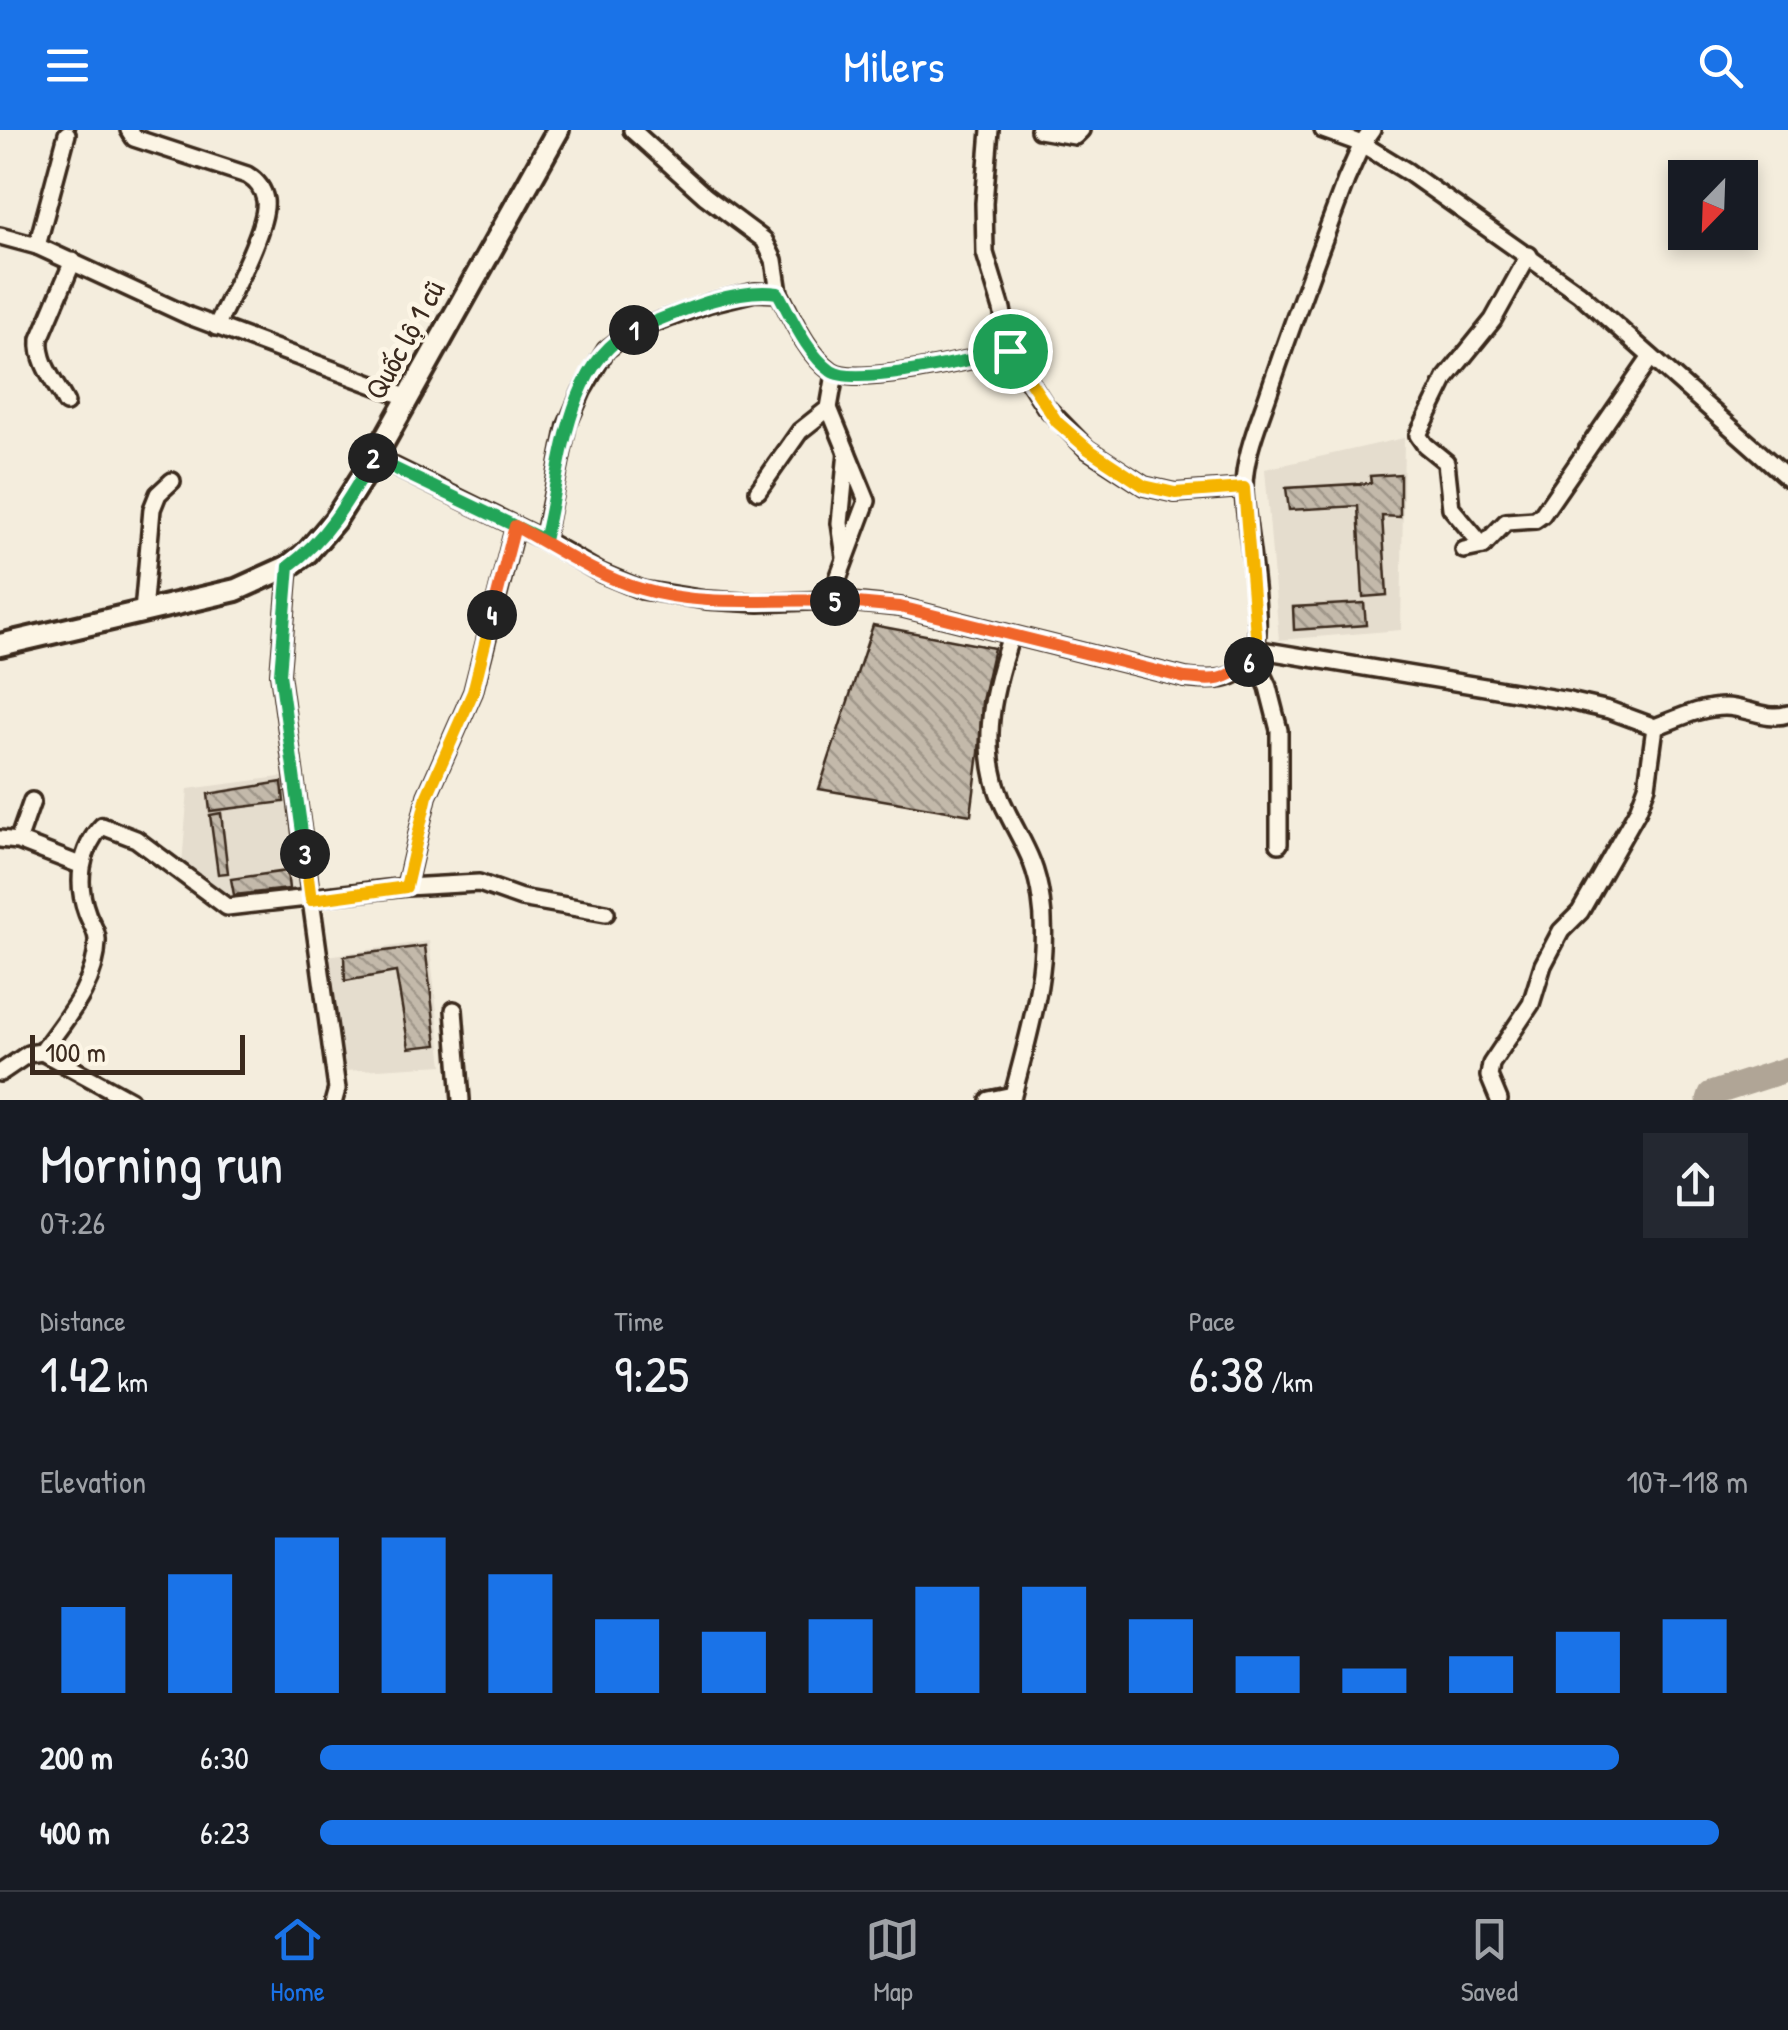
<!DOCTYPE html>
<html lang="en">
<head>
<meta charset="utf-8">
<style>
	:root { --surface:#171b24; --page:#242831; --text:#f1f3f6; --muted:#9ea1a6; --line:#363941; --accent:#1a73e8 }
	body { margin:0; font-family:"Patrick Hand",sans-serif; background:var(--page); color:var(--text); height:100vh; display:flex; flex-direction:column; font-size:38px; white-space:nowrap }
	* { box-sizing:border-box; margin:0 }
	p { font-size:32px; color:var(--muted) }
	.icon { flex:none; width:55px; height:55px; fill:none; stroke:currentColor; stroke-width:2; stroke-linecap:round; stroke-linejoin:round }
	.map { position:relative; height:970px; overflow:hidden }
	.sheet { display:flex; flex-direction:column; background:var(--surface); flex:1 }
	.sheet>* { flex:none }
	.needle { width:65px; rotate:203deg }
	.fabs { position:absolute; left:1668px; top:30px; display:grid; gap:20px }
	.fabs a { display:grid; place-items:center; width:90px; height:90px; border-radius:0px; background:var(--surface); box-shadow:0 5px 15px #0003; font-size:50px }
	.scale { position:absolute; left:30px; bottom:25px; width:215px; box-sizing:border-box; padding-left:10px; border:5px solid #3b2a1e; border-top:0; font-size:28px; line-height:35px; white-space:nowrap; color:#3b2a1e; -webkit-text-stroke:8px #fcf5e5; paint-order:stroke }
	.pin { position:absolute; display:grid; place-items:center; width:85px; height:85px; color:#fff; margin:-42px; border:5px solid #fff; border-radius:50%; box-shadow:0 2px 10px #0007 }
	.km { position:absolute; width:50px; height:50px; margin:-25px; border-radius:50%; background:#222; color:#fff; font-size:28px; line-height:50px; text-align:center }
	.round { display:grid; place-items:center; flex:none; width:105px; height:105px; border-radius:0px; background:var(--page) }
	.summary { display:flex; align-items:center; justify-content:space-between; height:170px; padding:0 40px }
	h1 { font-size:55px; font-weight:600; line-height:75px }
	.figures { display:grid; grid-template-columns:repeat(3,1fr); gap:15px; height:170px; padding:10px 40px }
	.figures div { display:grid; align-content:center }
	.figures b { font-size:50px; font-weight:600 }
	.figures small { font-size:28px; font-weight:400 }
	.figures p { font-size:28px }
	.chart { height:280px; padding:20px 40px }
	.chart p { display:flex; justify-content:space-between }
	.chart svg { width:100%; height:180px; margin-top:10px; stroke:var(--accent); stroke-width:6 }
	ul { padding:0 40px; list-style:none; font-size:32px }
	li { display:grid; grid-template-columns:160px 120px 1fr; align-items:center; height:75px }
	li i { height:25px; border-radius:12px; background:var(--accent) }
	header { display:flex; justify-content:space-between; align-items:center; height:130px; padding:0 40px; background:var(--accent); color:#fff; font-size:45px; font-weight:600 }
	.tabs { display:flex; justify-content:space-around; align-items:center; height:140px; border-top:2px solid var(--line); background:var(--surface); font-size:28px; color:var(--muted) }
	.tabs a { display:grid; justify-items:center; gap:5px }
	.tabs .selected { color:var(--accent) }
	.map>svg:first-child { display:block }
	.built { fill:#e5ddce }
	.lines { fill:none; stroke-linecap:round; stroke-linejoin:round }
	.river { stroke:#b0a596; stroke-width:25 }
	.building { fill:url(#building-back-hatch); stroke:#3b2a1e; stroke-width:2.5 }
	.minor-casing { stroke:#3b2a1e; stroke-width:22 }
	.major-casing { stroke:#3b2a1e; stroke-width:28 }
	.minor { stroke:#fcf5e5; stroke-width:15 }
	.major { stroke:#fcf5e5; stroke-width:20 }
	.split-1-casing { stroke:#fff; stroke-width:20 }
	.split-2-casing { stroke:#fff; stroke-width:20 }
	.split-3-casing { stroke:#fff; stroke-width:20 }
	.split-4-casing { stroke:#fff; stroke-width:20 }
	.split-5-casing { stroke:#fff; stroke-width:20 }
	.split-6-casing { stroke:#fff; stroke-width:20 }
	.split-7-casing { stroke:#fff; stroke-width:20 }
	.split-1 { stroke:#22a559; stroke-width:12 }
	.split-2 { stroke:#22a559; stroke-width:12 }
	.split-3 { stroke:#22a559; stroke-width:12 }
	.split-4 { stroke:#f5b400; stroke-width:12 }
	.split-5 { stroke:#f0652b; stroke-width:12 }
	.split-6 { stroke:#f0652b; stroke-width:12 }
	.split-7 { stroke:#f5b400; stroke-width:12 }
	.labels { text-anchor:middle; stroke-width:10; stroke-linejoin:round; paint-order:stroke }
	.street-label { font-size:30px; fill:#3b2a1e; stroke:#fcf5e5 }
</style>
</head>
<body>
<header><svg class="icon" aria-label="menu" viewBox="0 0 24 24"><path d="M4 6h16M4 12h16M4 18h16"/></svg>Milers<svg class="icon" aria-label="search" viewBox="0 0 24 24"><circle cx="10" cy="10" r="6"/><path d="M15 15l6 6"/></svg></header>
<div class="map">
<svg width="1788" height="970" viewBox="0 0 1788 970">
	<defs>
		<pattern id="building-back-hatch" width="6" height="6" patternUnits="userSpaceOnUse" patternTransform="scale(2.5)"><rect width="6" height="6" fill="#c3b9aa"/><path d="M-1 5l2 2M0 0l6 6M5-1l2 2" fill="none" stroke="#a0978a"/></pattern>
	</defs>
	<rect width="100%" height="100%" fill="#f4eddd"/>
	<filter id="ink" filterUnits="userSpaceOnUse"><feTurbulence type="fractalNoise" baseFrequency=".01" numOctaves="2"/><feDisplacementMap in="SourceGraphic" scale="20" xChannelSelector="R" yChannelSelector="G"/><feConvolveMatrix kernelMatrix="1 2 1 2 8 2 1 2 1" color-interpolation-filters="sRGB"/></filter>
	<g filter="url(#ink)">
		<g class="built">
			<polygon points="1404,308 1401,500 1279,510 1265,339"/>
			<polygon points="288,646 304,762 233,771 182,735 188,659"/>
			<polygon points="429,811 443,935 345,941 327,826"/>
		</g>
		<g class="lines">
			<polyline class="river" points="1709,970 1711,964 1788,939"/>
		</g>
		<g class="building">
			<polygon points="1400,344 1400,387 1382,386 1387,465 1363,467 1358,376 1289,380 1286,358 1371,353 1370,346"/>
			<polygon points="1364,473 1366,495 1294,500 1293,477"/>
			<polygon points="873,495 994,518 982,571 979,623 971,685 819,659"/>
			<polygon points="282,652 284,672 210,681 208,664"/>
			<polygon points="221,683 228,743 218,744 210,685"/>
			<polygon points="287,741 289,759 234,765 231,749"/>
			<polygon points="425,816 437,915 409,918 396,842 345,851 344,826"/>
		</g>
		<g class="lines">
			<g class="minor-casing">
				<g id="minor">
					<path d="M129 0 134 8 247 45C257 51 263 58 265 70 269 95 228 170 216 197"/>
					<polyline points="632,0 705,66 764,110 774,130 779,163"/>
					<polyline points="990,0 984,73 985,123 1002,179 1010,221 1045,276 1087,319 1144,356 1175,363 1244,358"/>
					<polyline points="1039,0 1075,6 1081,0"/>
					<polyline points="1323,0 1362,14 1408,42 1579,163 1788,348"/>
					<polyline points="0,106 37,116 189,186 406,267"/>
					<polyline points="37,116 67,4"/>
					<path d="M66 273C55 252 38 233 40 209L73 131"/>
					<polyline points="829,278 867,371 830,470"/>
					<path d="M375 327 544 410 601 443 642 460 706 470 759 473 830 470 900 477 1185 548C1210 551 1238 553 1252 527 1267 501 1245 395 1244 361 1243 329 1258 294 1268 265 1292 193 1319 122 1346 50L1362 14 1372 0"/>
					<polyline points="758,361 800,301 829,278 835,244"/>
					<path d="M544 410 567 295 582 261 606 220 630 202 710 173 755 162 779 163C792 188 807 224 831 241 855 258 977 228 1010 221"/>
					<polyline points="1483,416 1451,378 1446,332 1425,315 1418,305 1446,248 1493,190 1529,125"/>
					<polyline points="1464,420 1483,416 1506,392 1535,390 1542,385 1651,227"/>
					<polyline points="845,427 840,393 847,322"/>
					<polyline points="289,436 280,544 337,959 334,970"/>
					<polyline points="143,482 152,379 158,364 172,351"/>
					<polyline points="1255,519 1569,571 1609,580 1655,597"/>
					<polyline points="1253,525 1268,557 1279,600 1279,714"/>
					<polyline points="0,709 18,711 80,735"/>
					<polyline points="18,711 32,671"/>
					<polyline points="406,757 427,666 473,562 515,397"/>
					<polyline points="454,880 461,970"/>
					<polyline points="42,922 130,970"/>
					<path d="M0 943 28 924 42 922C66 888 96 856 97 812 98 802 90 792 87 783 76 754 80 719 102 696L136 709 227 777 406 757 479 753 521 768 606 783"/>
					<path d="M989 970 1013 965C1029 903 1051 834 1041 769 1036 732 1024 716 1008 684 977 627 991 564 1011 506"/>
					<path d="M1499 970 1489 946 1491 934 1531 874 1543 835 1561 801 1580 782 1638 680 1647 656 1655 597C1677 589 1700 577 1725 577 1746 577 1767 591 1788 584"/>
				</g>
			</g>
			<g class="major-casing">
				<polyline id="major" points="0,515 236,460 289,436 307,423 335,390 375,327 558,0"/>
			</g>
			<use href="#minor" class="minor"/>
			<use href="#major" class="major"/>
		</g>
	</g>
	<g class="lines" filter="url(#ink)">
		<g class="split-1-casing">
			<path id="split-1" d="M634 200C674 184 735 156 778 163 792 188 807 224 831 241 855 258 977 228 1010 221"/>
		</g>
		<g class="split-2-casing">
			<path id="split-2" d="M373 328 544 410C561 345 564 233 634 200"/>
		</g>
		<g class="split-3-casing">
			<path id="split-3" d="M305 724 280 544 289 436C327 408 349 369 373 328"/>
		</g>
		<g class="split-4-casing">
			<polyline id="split-4" points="305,724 311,770 406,757 427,666 473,562 492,485"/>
		</g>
		<g class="split-5-casing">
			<path id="split-5" d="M492 485 515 396C555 418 597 446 641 459 704 478 771 468 835 471"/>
		</g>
		<g class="split-6-casing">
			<path id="split-6" d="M835 471 900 477 1185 548C1215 551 1224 552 1249 532"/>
		</g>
		<g class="split-7-casing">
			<polyline id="split-7" points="1010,221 1057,292 1088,319 1144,356 1175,363 1244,358 1256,504 1256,520 1249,532"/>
		</g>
		<use href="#split-1" class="split-1"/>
		<use href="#split-2" class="split-2"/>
		<use href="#split-3" class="split-3"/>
		<use href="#split-4" class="split-4"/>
		<use href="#split-5" class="split-5"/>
		<use href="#split-6" class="split-6"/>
		<use href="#split-7" class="split-7"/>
	</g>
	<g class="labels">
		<g class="street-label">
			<text transform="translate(405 210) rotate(-61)" y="10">Quốc lộ 1 cũ</text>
		</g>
	</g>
</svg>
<div class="fabs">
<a><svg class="needle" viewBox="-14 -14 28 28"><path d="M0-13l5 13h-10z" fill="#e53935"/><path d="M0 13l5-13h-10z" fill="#9ea1a6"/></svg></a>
</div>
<div class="scale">100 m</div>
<div class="pin" style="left:1010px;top:221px;background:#1e9e55"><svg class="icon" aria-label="arrive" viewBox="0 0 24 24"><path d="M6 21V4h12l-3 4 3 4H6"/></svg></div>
<b class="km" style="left:634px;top:200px">1</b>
<b class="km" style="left:373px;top:328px">2</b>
<b class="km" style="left:305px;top:724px">3</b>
<b class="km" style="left:492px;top:485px">4</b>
<b class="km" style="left:835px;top:471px">5</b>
<b class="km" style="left:1249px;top:532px">6</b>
</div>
<section class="sheet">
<div class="summary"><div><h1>Morning run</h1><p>07:26</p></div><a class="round"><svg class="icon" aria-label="share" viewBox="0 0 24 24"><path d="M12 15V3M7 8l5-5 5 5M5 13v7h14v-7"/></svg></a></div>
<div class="figures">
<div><p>Distance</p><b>1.42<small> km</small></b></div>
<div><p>Time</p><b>9:25</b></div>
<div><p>Pace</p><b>6:38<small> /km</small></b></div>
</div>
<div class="chart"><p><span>Elevation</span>107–118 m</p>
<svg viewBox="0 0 160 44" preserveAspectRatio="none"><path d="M5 44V23M15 44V15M25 44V6M35 44V6M45 44V15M55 44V26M65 44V29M75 44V26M85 44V18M95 44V18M105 44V26M115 44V35M125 44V38M135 44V35M145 44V29M155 44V26"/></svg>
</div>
<ul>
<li><b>200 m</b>6:30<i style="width:91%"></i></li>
<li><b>400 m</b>6:23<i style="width:98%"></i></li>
</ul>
</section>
<nav class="tabs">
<a class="selected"><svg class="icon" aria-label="home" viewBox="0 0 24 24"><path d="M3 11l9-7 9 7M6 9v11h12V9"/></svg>Home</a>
<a><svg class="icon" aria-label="map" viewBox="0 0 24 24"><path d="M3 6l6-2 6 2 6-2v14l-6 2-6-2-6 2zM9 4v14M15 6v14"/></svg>Map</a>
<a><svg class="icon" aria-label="saved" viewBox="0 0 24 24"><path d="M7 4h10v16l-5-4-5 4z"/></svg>Saved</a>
</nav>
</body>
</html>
